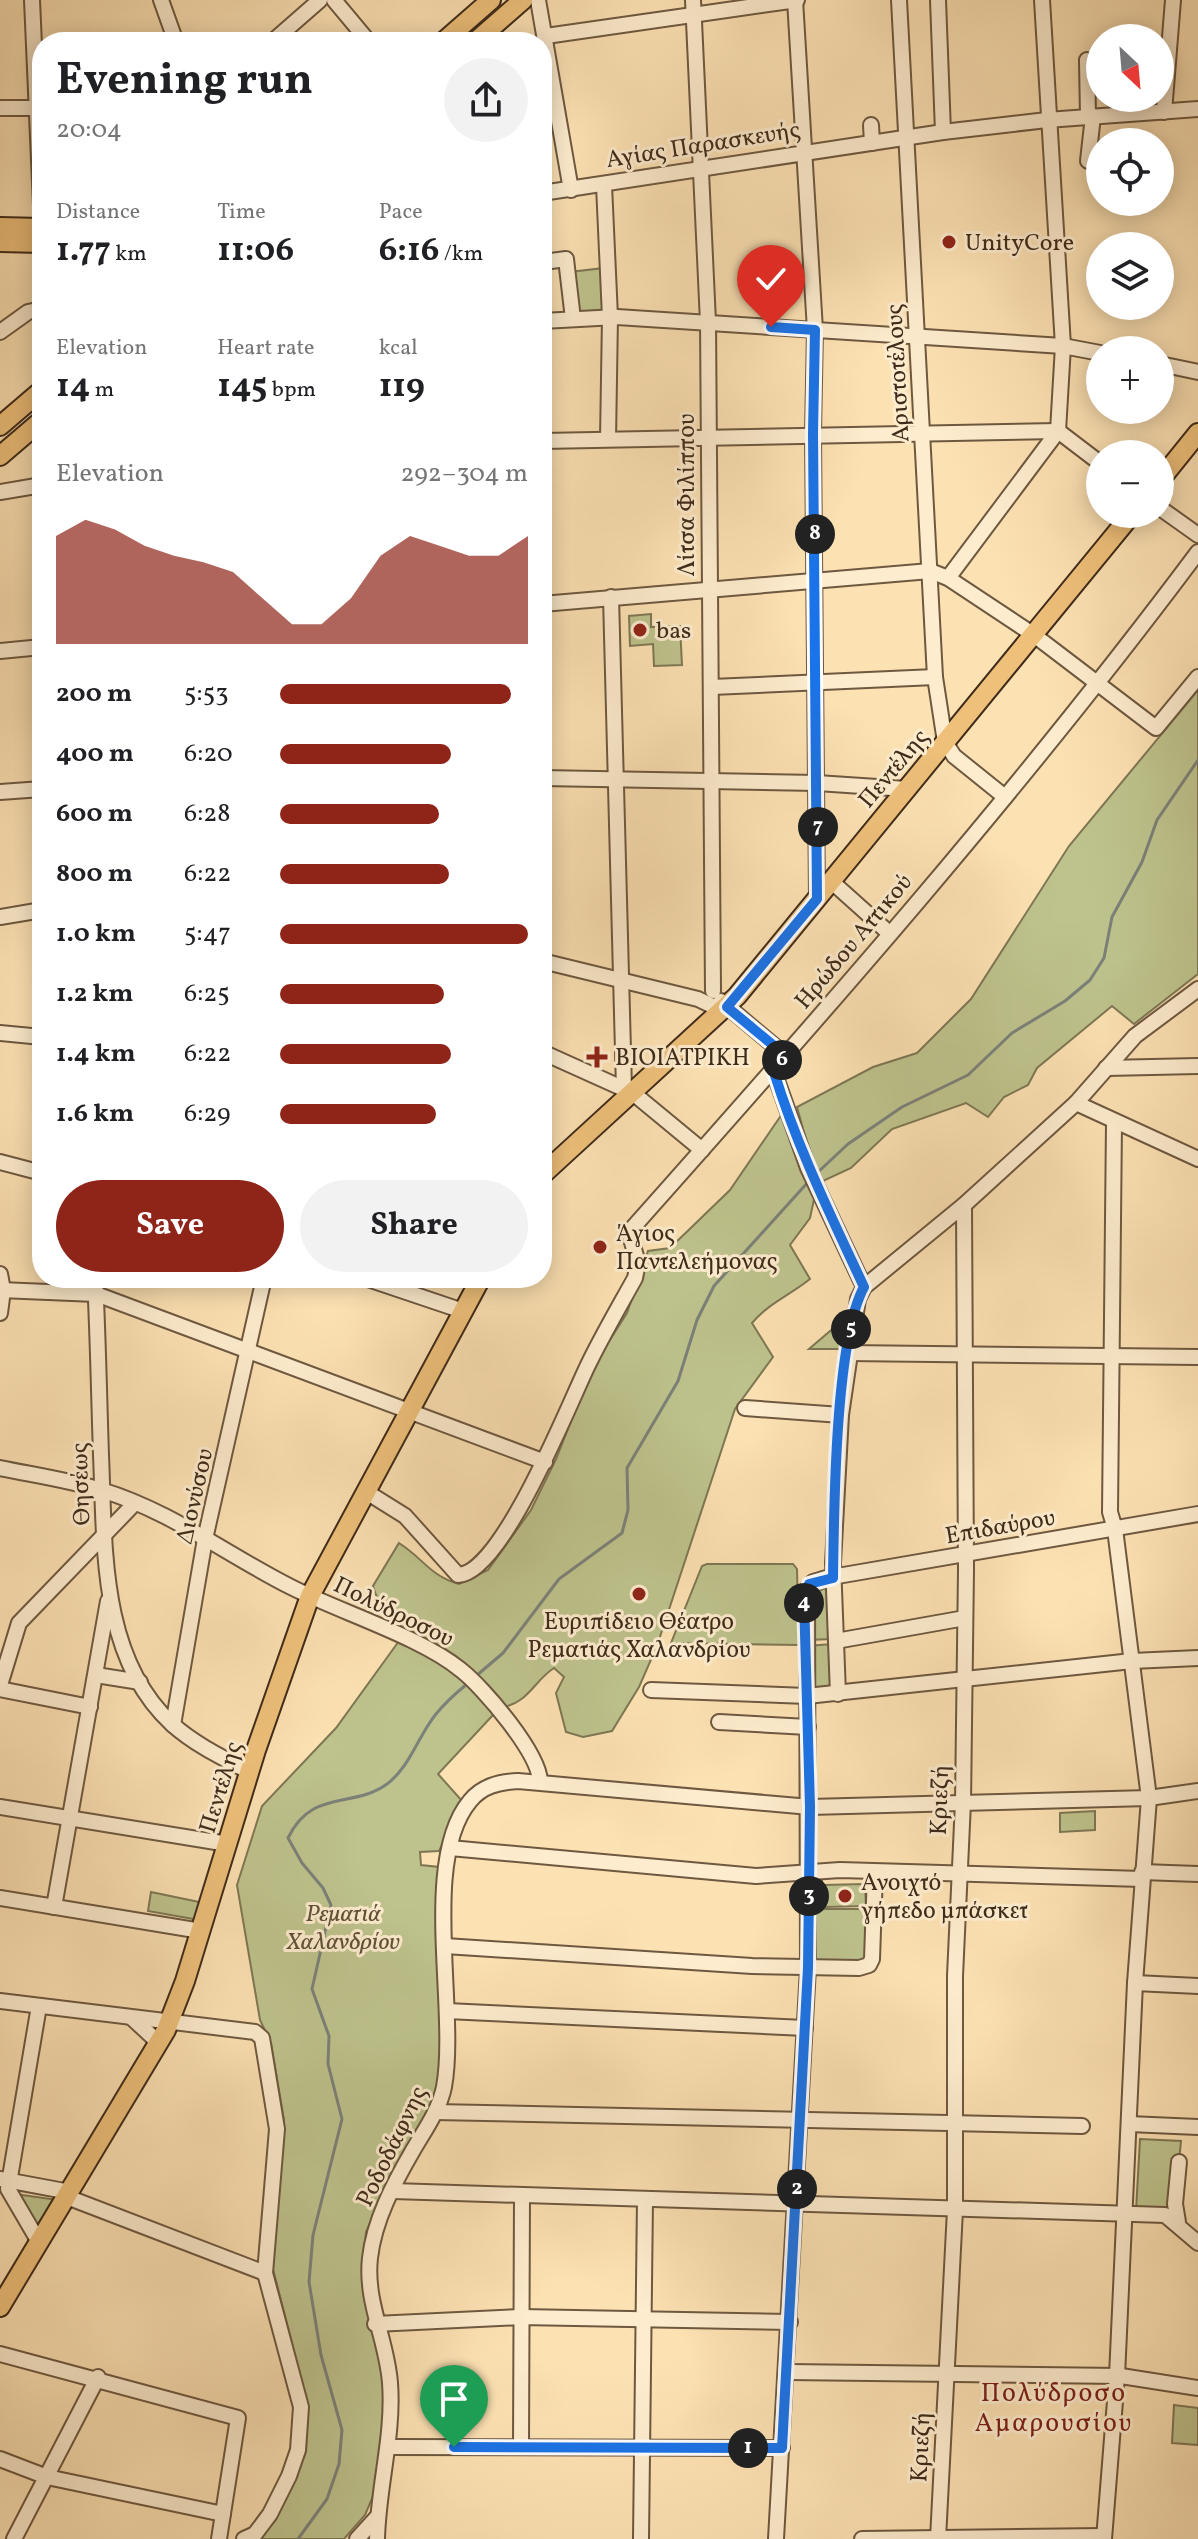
<!DOCTYPE html>
<html lang="en">
<head>
<meta charset="utf-8">
<style>
	:root { --surface:#fff; --page:#f2f2f2; --text:#202124; --muted:#757577; --accent:#8f2418 }
	body { margin:0; font-family:Vollkorn,serif; background:var(--page); color:var(--text); height:100vh; display:flex; flex-direction:column; font-size:30px; white-space:nowrap }
	* { box-sizing:border-box; margin:0 }
	p { font-size:26px; color:var(--muted) }
	.icon { flex:none; width:44px; height:44px; fill:none; stroke:currentColor; stroke-width:2; stroke-linecap:round; stroke-linejoin:round }
	.map { position:relative; flex:1; overflow:hidden }
	.sheet { position:absolute; left:32px; top:32px; width:520px; height:1256px; display:flex; flex-direction:column; background:var(--surface); border-radius:32px; box-shadow:0 4px 20px #0003 }
	.sheet>* { flex:none }
	.needle { width:52px; rotate:154deg }
	.tools { position:absolute; left:1086px; top:24px; display:grid; gap:16px }
	.tools a { display:grid; place-items:center; width:88px; height:88px; border-radius:50%; background:var(--surface); box-shadow:0 4px 20px #0003; font-size:40px }
	.pin { position:absolute; display:grid; place-items:center; width:68px; height:68px; color:#fff; margin:-82px -34px; border-radius:50% 50% 50% 0; rotate:-45deg; box-shadow:0 0 8px #0007 }
	.pin .icon { rotate:45deg }
	.km { position:absolute; width:40px; height:40px; margin:-20px; border-radius:50%; background:#222; color:#fff; font-size:22px; line-height:40px; text-align:center }
	.round { display:grid; place-items:center; flex:none; width:84px; height:84px; border-radius:42px; background:var(--page) }
	.head { display:flex; align-items:center; justify-content:space-between; height:136px; padding:0 24px }
	h1 { font-size:44px; font-weight:700; line-height:60px }
	.figures { display:grid; grid-template-columns:repeat(3,1fr); gap:12px; height:136px; padding:8px 24px }
	.figures div { display:grid; align-content:center }
	.figures b { font-size:34px; font-weight:700 }
	.figures small { font-size:22px; font-weight:400 }
	.figures p { font-size:22px }
	.chart { height:224px; padding:16px 24px }
	.chart p { display:flex; justify-content:space-between }
	.chart svg { width:100%; height:144px; margin-top:8px; fill:var(--accent); opacity:.7 }
	.action { display:flex; gap:16px; margin-top:auto; padding:16px 24px }
	.action a { flex:1; height:92px; border-radius:48px; background:var(--accent); color:#fff; font-size:32px; font-weight:700; line-height:92px; text-align:center }
	.action a+a { background:var(--page); color:var(--text) }
	ul { padding:0 24px; list-style:none; font-size:26px }
	li { display:grid; grid-template-columns:128px 96px 1fr; align-items:center; height:60px }
	li i { height:20px; border-radius:10px; background:var(--accent) }
	.map>svg:first-child { display:block }
	.green { fill:#bec38d; stroke:#7e7754; stroke-width:2 }
	.lines { fill:none; stroke-linecap:round; stroke-linejoin:round }
	.stream { stroke:#7c8179; stroke-width:3 }
	.minor-casing { stroke:#6e5840; stroke-width:18 }
	.major-casing { stroke:#3f2b1a; stroke-width:22 }
	.minor { stroke:#fdecce; stroke-width:14 }
	.major { stroke:#eec07a; stroke-width:18 }
	.route-casing { stroke:#fff; stroke-width:16 }
	.route { stroke:#1a73e8; stroke-width:10 }
	.poi-dot { fill:#8f2418; stroke:#fdecce; stroke-width:3 }
	.labels { text-anchor:middle; stroke-width:6; stroke-linejoin:round; paint-order:stroke }
	.street-label { font-size:24px; fill:#3f2b1a; stroke:#fdecce }
	.poi-label { font-size:24px; fill:#3f2b1a; stroke:#fdecce; text-anchor:start }
	.park-label { font-size:24px; font-style:italic; fill:#5f5137; stroke:#fdecce }
	.neighbourhood-label { font-size:26px; letter-spacing:2px; fill:#7a1f14; stroke:#fdecce }
</style>
</head>
<body>
<div class="map">
<svg width="1198" height="2539" viewBox="0 0 1198 2539">
	<rect width="100%" height="100%" fill="#fce1b3"/>
	<filter id="stains"><feTurbulence type="fractalNoise" baseFrequency=".0025" numOctaves="4"/><feColorMatrix values="0 0 0 0 .2 0 0 0 0 .09 0 0 0 0 .02 0 0 0 .5 -.17"/></filter>
	<radialGradient id="worn" r=".72"><stop offset=".6" stop-color="#630" stop-opacity="0"/><stop offset="1" stop-color="#630" stop-opacity=".3"/></radialGradient>
	<g class="green">
		<polygon points="604,268 604,311 566,313 562,273"/>
		<polygon points="651,614 651,627 680,626 682,665 654,666 653,644 630,646 629,616"/>
		<polygon points="1198,690 1198,974 1134,1024 1112,1006 1037,1068 1028,1085 1004,1097 988,1117 966,1103 892,1129 851,1168 823,1181 813,1165 797,1107 873,1067 917,1053 971,999 1069,846"/>
		<path d="M782 1114 815 1195 810 1218 790 1245 810 1279C790 1295 769 1303 752 1323L773 1357 735 1409 657 1646 639 1687 612 1731 583 1737 566 1732 556 1693 564 1677 554 1668C535 1680 528 1703 503 1707 492 1693 480 1676 465 1664 424 1630 392 1649 373 1586L399 1543C424 1559 430 1576 459 1584L488 1570 531 1510 556 1459 592 1368 627 1313 648 1251 670 1248 730 1190Z"/>
		<polygon points="843,1320 847,1325 846,1346 841,1349 809,1349"/>
		<polygon points="707,1564 793,1564 797,1569 799,1645 671,1643 702,1566"/>
		<polygon points="823,1589 831,1589 832,1639 808,1640 812,1594"/>
		<polygon points="399,1641 455,1672 494,1714 438,1774 463,1802 439,1851 420,1852 421,1865 439,1867 443,2077 433,2108 388,2183 366,2232 362,2276 389,2392 384,2471 365,2515 344,2539 260,2539 276,2518 296,2478 306,2451 308,2406 273,2269 284,2120 271,2043 260,2020 237,1885 262,1806 336,1728"/>
		<polygon points="832,1644 832,1689 810,1691 807,1646"/>
		<polygon points="1095,1811 1095,1830 1060,1832 1060,1813"/>
		<polygon points="822,1879 822,1909 867,1909 867,1964 816,1964 815,1880"/>
		<polygon points="865,1884 866,1906 824,1907 823,1885"/>
		<polygon points="151,1892 204,1903 199,1920 148,1911"/>
		<polygon points="1140,2139 1181,2141 1174,2213 1136,2211"/>
		<polygon points="15,2194 58,2200 37,2228"/>
		<polygon points="1174,2405 1198,2408 1198,2445 1172,2443"/>
	</g>
	<g class="lines">
		<g class="stream">
			<polyline points="817,1173 848,1144 902,1107 968,1075 1012,1033 1065,1001 1090,980 1104,958 1112,917 1142,862 1157,820 1198,760"/>
			<polyline points="476,1676 503,1653 559,1579 622,1533 628,1510 627,1468 678,1381 697,1320 714,1286 809,1181"/>
			<path d="M298 2539 327 2499 339 2464 342 2430 321 2355 309 2282 313 2235 342 2119 328 2064 329 2036 312 1989 331 1905 323 1888 302 1863 288 1838C312 1788 353 1809 387 1784 410 1767 418 1736 436 1714 445 1703 456 1693 467 1684"/>
		</g>
		<g class="minor-casing">
			<g id="minor">
				<polyline points="32,0 42,228"/>
				<polyline points="161,0 176,42"/>
				<polyline points="334,0 369,42"/>
				<polyline points="538,0 571,190"/>
				<polyline points="693,0 708,322 713,991"/>
				<polyline points="795,0 815,330 813,433 817,899"/>
				<polyline points="899,0 935,677 945,742 954,756 1005,797"/>
				<polyline points="938,0 943,132"/>
				<polyline points="546,36 797,0"/>
				<polyline points="272,42 320,0"/>
				<polyline points="1087,60 1088,117"/>
				<polyline points="0,108 42,108"/>
				<polyline points="1164,112 1173,0"/>
				<polyline points="871,125 872,143"/>
				<polyline points="1088,161 1093,116"/>
				<polyline points="604,185 610,317 608,439"/>
				<polyline points="542,193 943,132 1047,120 1198,109"/>
				<polyline points="551,261 566,259 573,319"/>
				<polyline points="542,321 617,317 1063,346 1100,353"/>
				<polyline points="0,332 28,312 42,309"/>
				<polyline points="1160,364 1198,372"/>
				<polyline points="542,441 1058,431 1100,463"/>
				<polyline points="0,492 42,485"/>
				<polyline points="1160,508 1198,535"/>
				<polyline points="948,578 1058,431 1063,346 1042,0"/>
				<polyline points="611,597 624,1089"/>
				<polyline points="542,604 930,571 948,578 1034,635 1156,728 1198,677"/>
				<polyline points="0,651 42,647"/>
				<polyline points="712,687 935,677"/>
				<polyline points="542,778 817,783 907,789"/>
				<polyline points="0,792 42,789"/>
				<polyline points="831,881 889,933"/>
				<polyline points="0,917 42,910"/>
				<polyline points="542,961 698,999 723,1011"/>
				<polyline points="721,1001 785,1055"/>
				<polyline points="0,1033 42,1037"/>
				<polyline points="542,1052 633,1093 702,1150"/>
				<polyline points="1106,1068 1198,1066"/>
				<polyline points="774,1072 808,1168 864,1287"/>
				<polyline points="1076,1103 1198,1159"/>
				<polyline points="0,1162 42,1173"/>
				<polyline points="0,1274 3,1290 0,1313"/>
				<path d="M95 1278C98 1337 99 1396 101 1455 105 1545 99 1657 172 1724 194 1744 223 1758 250 1772"/>
				<polyline points="365,1278 463,1311"/>
				<polyline points="0,1290 96,1294 545,1462"/>
				<polyline points="847,1353 1198,1357"/>
				<polyline points="745,1408 841,1415"/>
				<path d="M0 1468C34 1475 69 1480 101 1490 169 1510 229 1556 291 1587 340 1612 421 1637 461 1670 484 1688 540 1754 540 1782"/>
				<path d="M365 1491 405 1516 458 1575C502 1574 569 1404 588 1365 602 1336 619 1307 635 1278L638 1263 629 1232C825 1012 1021 789 1198 552"/>
				<polyline points="836,1641 965,1618"/>
				<polyline points="96,1675 140,1682"/>
				<polyline points="0,1685 19,1623 134,1504"/>
				<polyline points="0,1689 90,1707"/>
				<polyline points="651,1690 807,1696 1132,1661 1198,1658"/>
				<polyline points="838,1694 833,1563 841,1415 858,1299 864,1287 964,1205 1076,1103 1135,1036 1198,989"/>
				<polyline points="719,1722 808,1727"/>
				<polyline points="173,1725 205,1539 264,1278"/>
				<polyline points="0,1807 228,1844"/>
				<polyline points="450,1848 756,1876 840,1870 1142,1879"/>
				<polyline points="1142,1872 1198,1874"/>
				<polyline points="0,1898 201,1931"/>
				<polyline points="54,1907 108,1601"/>
				<polyline points="445,1946 752,1966 859,1968 869,1965 872,1959 875,1872"/>
				<polyline points="1135,1983 1198,1986"/>
				<polyline points="0,2001 255,2032 262,2038 277,2129 265,2273 301,2407 298,2450 289,2476 270,2514 255,2534 244,2539"/>
				<polyline points="39,2006 8,2189 39,2242"/>
				<polyline points="447,2011 805,2028"/>
				<polyline points="132,2018 159,2043"/>
				<polyline points="435,2112 1082,2126"/>
				<polyline points="1129,2124 1198,2127"/>
				<polyline points="0,2179 70,2192"/>
				<polyline points="393,2191 1165,2215 1198,2243"/>
				<polyline points="67,2197 265,2273"/>
				<polyline points="1178,2222 1175,2204 1179,2162"/>
				<polyline points="375,2324 521,2317 790,2322"/>
				<polyline points="0,2354 238,2418 219,2539"/>
				<polyline points="787,2372 1121,2376 1198,2388"/>
				<polyline points="388,2447 782,2448"/>
				<polyline points="521,2447 522,2195"/>
				<polyline points="0,2459 47,2477 223,2514"/>
				<polyline points="14,2539 98,2377"/>
				<polyline points="357,2539 378,2516"/>
				<path d="M377 2539C378 2487 394 2435 390 2383 387 2340 365 2302 370 2258 374 2221 394 2183 412 2152 424 2131 439 2111 444 2087 458 2010 420 1861 470 1801 482 1786 499 1782 518 1781L810 1807 1149 1798 1198 1791"/>
				<polyline points="641,2539 645,2199"/>
				<polyline points="776,2539 808,1968 807,1589 813,1582 826,1578 1198,1514"/>
				<polyline points="862,2539 1104,2536"/>
				<polyline points="938,2539 955,2210 955,1976 963,1802 966,1570 964,1205"/>
				<polyline points="1104,2539 1117,2376 1135,1983 1149,1798 1115,1529 1110,1512 1114,1123"/>
			</g>
		</g>
		<g class="major-casing">
			<g id="major">
				<polyline points="443,42 491,0"/>
				<polyline points="475,42 523,0"/>
				<polyline points="0,227 42,228"/>
				<polyline points="0,242 42,243"/>
				<polyline points="0,426 42,390"/>
				<polyline points="0,456 42,420"/>
				<polyline points="1160,480 1198,433"/>
				<polyline points="542,1175 737,996 1132,514"/>
				<polyline points="0,2307 166,2030 185,1981 256,1750 310,1596 481,1278"/>
			</g>
		</g>
		<use href="#minor" class="minor"/>
		<use href="#major" class="major"/>
	</g>
	<g class="lines">
		<g class="route-casing">
			<path id="route" d="M454 2447 782 2448 808 1968 810 1807 804 1598 809 1584 833 1578C834 1511 835 1340 864 1287 831 1216 797 1147 774 1072L785 1055 727 1007 817 899 813 433 815 330 771 327"/>
		</g>
		<use href="#route" class="route"/>
	</g>
	<g class="poi-dot">
		<circle cx="949" cy="242" r="8"/>
		<circle cx="640" cy="630" r="8"/>
		<path d="M593 1045h8v8h8v8h-8v8h-8v-8h-8v-8h8z"/>
		<circle cx="600" cy="1247" r="8"/>
		<circle cx="639" cy="1594" r="8"/>
		<circle cx="845" cy="1896" r="8"/>
	</g>
	<g class="labels">
		<g class="street-label">
			<text transform="translate(703 144) rotate(-9)" y="8">Αγίας Παρασκευής</text>
			<text transform="translate(897 373) rotate(-93)" y="8">Αριστοτέλους</text>
			<text transform="translate(686 495) rotate(-90)" y="8">Λίτσα Φιλίππου</text>
			<text transform="translate(893 768) rotate(-50)" y="8">Πεντέλης</text>
			<text transform="translate(853 941) rotate(-50)" y="8">Ηρώδου Αττικού</text>
			<text transform="translate(80 1484) rotate(-92)" y="8">Θησέως</text>
			<text transform="translate(194 1496) rotate(-77)" y="8">Διονύσου</text>
			<text transform="translate(1000 1526) rotate(-10)" y="8">Επιδαύρου</text>
			<text transform="translate(394 1611) rotate(26)" y="8">Πολύδροσου</text>
			<text transform="translate(220 1787) rotate(-73)" y="8">Πεντέλης</text>
			<text transform="translate(939 1800) rotate(-88)" y="8">Κριεζή</text>
			<text transform="translate(391 2146) rotate(-64)" y="8">Ροδοδάφνης</text>
			<text transform="translate(920 2447) rotate(-87)" y="8">Κριεζή</text>
		</g>
		<g class="poi-label">
			<text x="965" y="250">UnityCore</text>
			<text x="656" y="638">bas</text>
			<text x="615" y="1065">ΒΙΟΙΑΤΡΙΚΗ</text>
			<text x="616" y="1241">Άγιος<tspan x="616" dy="28">Παντελεήμονας</tspan></text>
			<text x="639" y="1629" text-anchor="middle">Ευριπίδειο Θέατρο<tspan x="639" dy="28">Ρεματιάς Χαλανδρίου</tspan></text>
			<text x="861" y="1890">Ανοιχτό<tspan x="861" dy="28">γήπεδο μπάσκετ</tspan></text>
		</g>
		<g class="park-label">
			<text x="343" y="1921">Ρεματιά<tspan x="343" dy="28">Χαλανδρίου</tspan></text>
		</g>
		<g class="neighbourhood-label">
			<text x="1054" y="2401">Πολύδροσο<tspan x="1054" dy="30">Αμαρουσίου</tspan></text>
		</g>
	</g>
	<rect width="100%" height="100%" filter="url(#stains)"/>
	<rect width="100%" height="100%" fill="url(#worn)"/>
</svg>
<div class="tools">
<a><svg class="needle" viewBox="-14 -14 28 28"><path d="M0-13l5 13h-10z" fill="#e53935"/><path d="M0 13l5-13h-10z" fill="#757577"/></svg></a>
<a><svg class="icon" aria-label="locate" viewBox="0 0 24 24"><circle cx="12" cy="12" r="6"/><path d="M12 2v4M12 18v4M2 12h4M18 12h4"/></svg></a>
<a><svg class="icon" aria-label="layers" viewBox="0 0 24 24"><path d="M12 4l9 5-9 5-9-5zM3 14l9 5 9-5"/></svg></a>
<a>+</a>
<a>−</a>
</div>
<div class="pin" style="left:454px;top:2447px;background:#1e9e55"><svg class="icon" aria-label="arrive" viewBox="0 0 24 24"><path d="M6 21V4h12l-3 4 3 4H6"/></svg></div>
<div class="pin" style="left:771px;top:327px;background:#d93025"><svg class="icon" aria-label="check" viewBox="0 0 24 24"><path d="M5 12l5 5 9-10"/></svg></div>
<b class="km" style="left:748px;top:2448px">1</b>
<b class="km" style="left:797px;top:2189px">2</b>
<b class="km" style="left:809px;top:1896px">3</b>
<b class="km" style="left:804px;top:1603px">4</b>
<b class="km" style="left:851px;top:1329px">5</b>
<b class="km" style="left:782px;top:1060px">6</b>
<b class="km" style="left:818px;top:827px">7</b>
<b class="km" style="left:815px;top:534px">8</b>
<section class="sheet">
<div class="head"><div><h1>Evening run</h1><p>20:04</p></div><a class="round"><svg class="icon" aria-label="share" viewBox="0 0 24 24"><path d="M12 15V3M7 8l5-5 5 5M5 13v7h14v-7"/></svg></a></div>
<div class="figures">
<div><p>Distance</p><b>1.77<small> km</small></b></div>
<div><p>Time</p><b>11:06</b></div>
<div><p>Pace</p><b>6:16<small> /km</small></b></div>
</div>
<div class="figures">
<div><p>Elevation</p><b>14<small> m</small></b></div>
<div><p>Heart rate</p><b>145<small> bpm</small></b></div>
<div><p>kcal</p><b>119</b></div>
</div>
<div class="chart"><p><span>Elevation</span>292–304 m</p>
<svg viewBox="0 0 160 44" preserveAspectRatio="none"><path d="M0 44V11L10 6L20 9L30 14L40 17L50 19L60 22L70 30L80 38L90 38L100 30L110 17L120 11L130 14L140 17L150 17L160 11V44z"/></svg>
</div>
<ul>
<li><b>200 m</b>5:53<i style="width:93%"></i></li>
<li><b>400 m</b>6:20<i style="width:69%"></i></li>
<li><b>600 m</b>6:28<i style="width:64%"></i></li>
<li><b>800 m</b>6:22<i style="width:68%"></i></li>
<li><b>1.0 km</b>5:47<i style="width:100%"></i></li>
<li><b>1.2 km</b>6:25<i style="width:66%"></i></li>
<li><b>1.4 km</b>6:22<i style="width:69%"></i></li>
<li><b>1.6 km</b>6:29<i style="width:63%"></i></li>
</ul>
<div class="action"><a>Save</a><a>Share</a></div>
</section>
</div>
</body>
</html>
